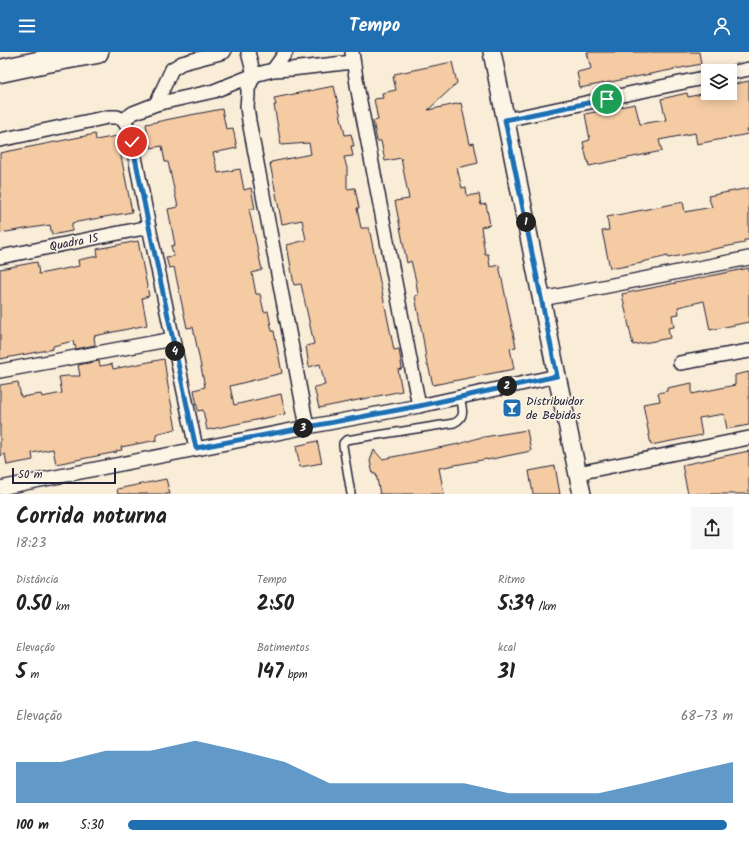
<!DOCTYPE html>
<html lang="pt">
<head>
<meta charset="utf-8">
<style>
	:root { --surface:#fff; --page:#f6f6f6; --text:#222; --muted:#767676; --accent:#1f6fb2 }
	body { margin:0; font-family:Kalam,sans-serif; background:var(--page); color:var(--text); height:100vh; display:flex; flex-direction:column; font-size:15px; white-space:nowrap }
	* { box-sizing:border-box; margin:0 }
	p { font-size:13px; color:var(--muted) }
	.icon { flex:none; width:22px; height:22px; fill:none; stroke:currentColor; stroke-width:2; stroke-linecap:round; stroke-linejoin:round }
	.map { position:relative; height:442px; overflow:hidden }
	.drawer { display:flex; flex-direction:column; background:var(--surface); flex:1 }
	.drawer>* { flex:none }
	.buttons { position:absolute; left:701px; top:12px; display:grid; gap:8px }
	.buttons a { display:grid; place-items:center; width:36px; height:36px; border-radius:0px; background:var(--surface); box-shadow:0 2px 10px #0003; font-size:20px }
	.scale { position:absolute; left:12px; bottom:10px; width:104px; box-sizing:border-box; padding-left:4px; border:2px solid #22223b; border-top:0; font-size:11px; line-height:14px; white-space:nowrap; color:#22223b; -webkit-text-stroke:3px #fcf5e5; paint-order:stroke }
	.pin { position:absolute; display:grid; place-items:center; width:34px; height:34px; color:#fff; margin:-17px; border:2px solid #fff; border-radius:50%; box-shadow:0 1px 4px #0007 }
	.km { position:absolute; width:20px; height:20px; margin:-10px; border-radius:50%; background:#222; color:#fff; font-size:11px; line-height:20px; text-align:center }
	.round { display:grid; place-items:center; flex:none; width:42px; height:42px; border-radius:0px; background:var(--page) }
	.headline { display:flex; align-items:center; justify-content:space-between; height:68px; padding:0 16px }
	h1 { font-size:22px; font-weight:700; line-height:30px }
	.stats { display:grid; grid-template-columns:repeat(3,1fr); gap:6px; height:68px; padding:4px 16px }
	.stats div { display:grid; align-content:center }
	.stats b { font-size:20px; font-weight:700 }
	.stats small { font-size:11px; font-weight:400 }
	.stats p { font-size:11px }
	.chart { height:112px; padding:8px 16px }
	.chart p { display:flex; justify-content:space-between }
	.chart svg { width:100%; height:72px; margin-top:4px; fill:var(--accent); opacity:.7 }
	ul { padding:0 16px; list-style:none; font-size:13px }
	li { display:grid; grid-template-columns:64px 48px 1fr; align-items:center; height:30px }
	li i { height:10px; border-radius:5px; background:var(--accent) }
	header { display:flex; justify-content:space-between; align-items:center; height:52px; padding:0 16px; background:var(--accent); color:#fff; font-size:18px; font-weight:700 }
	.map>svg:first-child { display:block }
	.building { fill:#f4cba3; stroke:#22223b }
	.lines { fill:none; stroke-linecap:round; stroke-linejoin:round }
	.service-casing { stroke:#22223b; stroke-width:10 }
	.minor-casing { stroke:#22223b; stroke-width:16 }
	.tertiary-casing { stroke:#22223b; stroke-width:20 }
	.trunk-casing { stroke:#22223b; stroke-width:25 }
	.service { stroke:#fcf5e5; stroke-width:7 }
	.minor { stroke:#fcf5e5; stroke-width:13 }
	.tertiary { stroke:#fcf5e5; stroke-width:17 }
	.trunk { stroke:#fcf5e5; stroke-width:22 }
	.route-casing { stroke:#fff; stroke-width:8 }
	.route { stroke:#1f6fb2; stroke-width:5 }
	.labels { text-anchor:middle; stroke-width:3; stroke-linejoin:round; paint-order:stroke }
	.street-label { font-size:12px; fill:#22223b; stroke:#fcf5e5 }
	.poi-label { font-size:12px; fill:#22223b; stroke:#fcf5e5; text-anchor:start }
</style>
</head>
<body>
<header><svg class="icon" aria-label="menu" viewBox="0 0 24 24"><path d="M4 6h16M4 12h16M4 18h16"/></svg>Tempo<svg class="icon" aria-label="person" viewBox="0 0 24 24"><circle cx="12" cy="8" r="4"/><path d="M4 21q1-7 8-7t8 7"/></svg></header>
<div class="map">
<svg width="749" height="442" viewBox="0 0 749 442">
	<rect width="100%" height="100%" fill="#faedd8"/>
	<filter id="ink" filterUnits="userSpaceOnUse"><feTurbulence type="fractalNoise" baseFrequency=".025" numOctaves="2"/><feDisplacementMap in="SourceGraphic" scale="8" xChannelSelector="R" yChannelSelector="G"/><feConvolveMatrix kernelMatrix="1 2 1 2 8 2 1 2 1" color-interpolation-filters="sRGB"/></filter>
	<g filter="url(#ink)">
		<g class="building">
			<polygon points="587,0 699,0 701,12 580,36 577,20 591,17"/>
			<polygon points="452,10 457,31 428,58 461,51 470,92 474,91 478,111 457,116 462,136 466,135 467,144 479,142 481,153 486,152 490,173 481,175 485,202 488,202 490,215 499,213 516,295 510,296 514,317 433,333 428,313 427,313 424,293 424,292 415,244 418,243 416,229 411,209 407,211 395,149 409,147 401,106 385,109 381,89 377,89 373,69 378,68 374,47 383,46 382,41 396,38 393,25 395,25 394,22"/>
			<polygon points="749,29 749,78 747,78 748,82 697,92 695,81 659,88 662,99 589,114 588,108 587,108 583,90 590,88 585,62 635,52 640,72 666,68 661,47 687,41 688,45 706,41 730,41 730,33"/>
			<polygon points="334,34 345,83 351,82 354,94 351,94 353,104 344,105 347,116 347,137 355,136 359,156 357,156 361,176 369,176 394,298 399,297 402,317 398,318 402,339 319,356 314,335 325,333 320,312 309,315 306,294 314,292 301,232 294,233 287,193 306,188 302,168 282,172 270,112 271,111 271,110 311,102 309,91 281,93 274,53 276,53 274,46"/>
			<polygon points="222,57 226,77 233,76 237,96 213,101 218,121 240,117 244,138 251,136 255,157 249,157 262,218 252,221 256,242 260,242 264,260 268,259 272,279 274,279 282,321 230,334 234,353 281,342 285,362 207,378 203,358 198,359 194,338 205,335 193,275 187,276 174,215 169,216 166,205 174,204 171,194 175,193 168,157 178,155 168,110 165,110 162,94 151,96 151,92 150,93 146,72 180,65"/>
			<polygon points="95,82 96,88 117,84 132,160 72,171 72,179 52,183 50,173 0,181 0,101"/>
			<polygon points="749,136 749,188 744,188 744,191 709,198 668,206 668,204 642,210 642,211 616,216 616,215 610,216 602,179 609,178 607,165 683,150 685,160 712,155 708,144"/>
			<polygon points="138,189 149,244 142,246 147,273 94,284 95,293 76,297 75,293 74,294 73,289 53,294 53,297 0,307 0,217 37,210 39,222 79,214 78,208 98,204 97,197"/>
			<polygon points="749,216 749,270 710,278 704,249 678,255 679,262 672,263 674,275 668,276 670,286 633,293 622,242"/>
			<polygon points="164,307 168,334 176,377 156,382 157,388 121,395 122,398 116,399 117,400 56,412 53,397 32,401 33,408 7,413 5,402 0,404 0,333 18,330 21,345 41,342 42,345 62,341 59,325 67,324 80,324 78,313 99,309 100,314 112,312 113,317"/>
			<polygon points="749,320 749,373 727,377 724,362 699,366 702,383 651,393 643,352 660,349 658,341 667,339 667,336 692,331 692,342 735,333 735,323"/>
			<polygon points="527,378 531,399 487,408 487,407 439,416 444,442 380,442 376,422 373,422 370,409 374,398 382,407 459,392 478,386"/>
			<polygon points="317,389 322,411 300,415 296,394"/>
			<polygon points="749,399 749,442 688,442 682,413"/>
			<polygon points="555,414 560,442 533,442 529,419"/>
			<polygon points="166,427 170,442 118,442 117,437"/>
		</g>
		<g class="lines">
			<g class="service-casing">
				<path id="service" d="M351 442 343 394V391L346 388 454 371C467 365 462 356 460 344"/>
			</g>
			<g class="minor-casing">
				<g id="minor">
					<polyline points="248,0 254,23 248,37 248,43 247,55 249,69 307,375"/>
					<polyline points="352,0 358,39 419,354"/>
					<polyline points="273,18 286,0"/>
					<polyline points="730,21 749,17"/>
					<polyline points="156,52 172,17 182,11 224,0"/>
					<polyline points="123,68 133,61 156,52 214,39 254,23 273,18 291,17 353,10"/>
					<polyline points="505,68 708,25"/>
					<polyline points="0,88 108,65 117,65 123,68 127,74 129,78 132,90 149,175 196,396"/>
					<polyline points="0,205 149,175"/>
					<polyline points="542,247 749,206"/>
					<polyline points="680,311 749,299"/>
					<polyline points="0,319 173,287"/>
					<polyline points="578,421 749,386"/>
					<polyline points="0,436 307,375 419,354 557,324"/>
				</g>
			</g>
			<g class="tertiary-casing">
				<polyline id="tertiary" points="492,0 557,324 582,442"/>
			</g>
			<g class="trunk-casing">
				<polyline id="trunk" points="0,19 42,10 97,0"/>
			</g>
			<use href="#service" class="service"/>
			<use href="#minor" class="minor"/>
			<use href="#tertiary" class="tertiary"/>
			<use href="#trunk" class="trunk"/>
		</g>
	</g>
	<g class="lines" filter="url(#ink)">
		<g class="route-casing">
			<polyline id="route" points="132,90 149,175 196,396 419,354 557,324 505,68 607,47"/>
		</g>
		<use href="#route" class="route"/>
	</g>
	<defs>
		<g id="bar-square" transform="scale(1)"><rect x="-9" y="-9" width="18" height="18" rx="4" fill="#1f6fb2" stroke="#fcf5e5"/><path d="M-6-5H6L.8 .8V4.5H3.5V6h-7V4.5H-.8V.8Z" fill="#fff"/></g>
	</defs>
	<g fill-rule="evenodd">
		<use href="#bar-square" x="512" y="356"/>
	</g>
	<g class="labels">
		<g class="street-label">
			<text transform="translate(74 190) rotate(-11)" y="4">Quadra 15</text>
		</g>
		<g class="poi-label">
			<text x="526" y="353">Distribuidor<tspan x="526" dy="14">de Bebidas</tspan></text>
		</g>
	</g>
</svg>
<div class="buttons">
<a><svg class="icon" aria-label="layers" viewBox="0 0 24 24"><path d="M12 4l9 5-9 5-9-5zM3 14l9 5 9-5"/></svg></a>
</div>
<div class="scale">50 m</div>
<div class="pin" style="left:607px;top:47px;background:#1e9e55"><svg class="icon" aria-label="arrive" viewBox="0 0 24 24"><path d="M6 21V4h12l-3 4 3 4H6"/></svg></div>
<div class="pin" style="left:132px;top:90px;background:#d93025"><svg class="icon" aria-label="check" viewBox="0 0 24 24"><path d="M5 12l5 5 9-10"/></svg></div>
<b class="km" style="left:526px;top:170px">1</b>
<b class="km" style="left:507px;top:334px">2</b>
<b class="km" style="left:303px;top:376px">3</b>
<b class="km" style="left:175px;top:299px">4</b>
</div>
<section class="drawer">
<div class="headline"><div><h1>Corrida noturna</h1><p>18:23</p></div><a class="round"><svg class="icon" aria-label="share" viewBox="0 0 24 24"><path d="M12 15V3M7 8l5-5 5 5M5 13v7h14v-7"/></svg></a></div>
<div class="stats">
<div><p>Distância</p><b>0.50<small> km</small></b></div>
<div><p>Tempo</p><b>2:50</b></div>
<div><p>Ritmo</p><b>5:39<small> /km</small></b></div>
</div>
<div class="stats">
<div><p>Elevação</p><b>5<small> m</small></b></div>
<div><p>Batimentos</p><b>147<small> bpm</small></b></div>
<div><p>kcal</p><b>31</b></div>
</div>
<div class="chart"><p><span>Elevação</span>68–73 m</p>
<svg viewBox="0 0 160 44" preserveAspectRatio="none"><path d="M0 44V19L10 19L20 12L30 12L40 6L50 12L60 19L70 32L80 32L90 32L100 32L110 38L120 38L130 38L140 32L150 25L160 19V44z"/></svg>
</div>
<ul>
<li><b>100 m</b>5:30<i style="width:99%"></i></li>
</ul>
</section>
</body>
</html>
